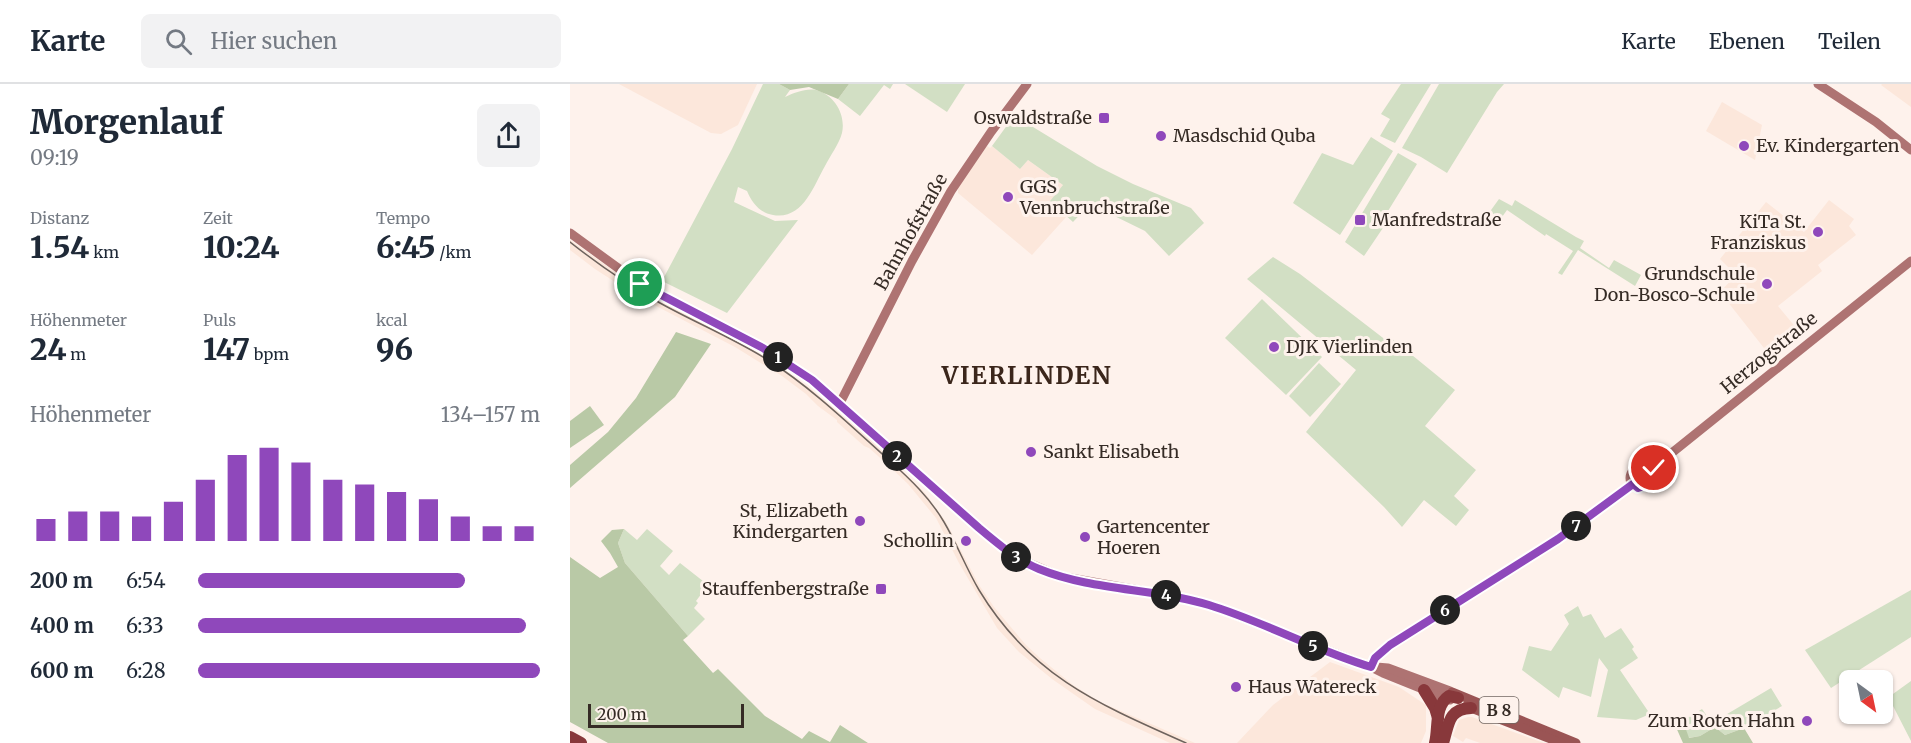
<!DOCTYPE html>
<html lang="de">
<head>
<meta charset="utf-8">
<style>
	:root { --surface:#fff; --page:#f2f2f3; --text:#1f2937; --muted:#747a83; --line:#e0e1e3; --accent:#8f48bb }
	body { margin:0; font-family:Merriweather,serif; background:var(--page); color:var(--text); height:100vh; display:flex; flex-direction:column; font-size:22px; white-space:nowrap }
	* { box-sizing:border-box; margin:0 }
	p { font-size:20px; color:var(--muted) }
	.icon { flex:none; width:33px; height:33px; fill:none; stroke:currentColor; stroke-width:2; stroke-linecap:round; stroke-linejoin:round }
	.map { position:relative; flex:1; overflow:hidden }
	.side { display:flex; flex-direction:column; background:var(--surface); width:570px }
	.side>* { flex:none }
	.needle { width:39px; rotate:147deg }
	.fabs { position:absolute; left:1269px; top:586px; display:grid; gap:12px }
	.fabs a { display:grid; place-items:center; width:54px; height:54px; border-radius:9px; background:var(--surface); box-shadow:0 2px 4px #0004; font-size:30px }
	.scale { position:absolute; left:18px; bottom:15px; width:156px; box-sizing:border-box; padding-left:6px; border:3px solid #352b25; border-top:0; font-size:16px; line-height:21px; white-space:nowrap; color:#352b25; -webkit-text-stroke:4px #fef2ec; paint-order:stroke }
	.pin { position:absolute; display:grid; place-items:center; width:51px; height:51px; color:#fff; margin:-26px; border:3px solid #fff; border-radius:50%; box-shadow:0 2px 6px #0007 }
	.km { position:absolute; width:30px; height:30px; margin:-15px; border-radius:50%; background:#222; color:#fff; font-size:16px; line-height:30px; text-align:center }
	.round { display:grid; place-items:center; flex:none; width:63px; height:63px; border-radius:9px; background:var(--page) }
	.headline { display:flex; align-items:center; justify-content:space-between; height:102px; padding:0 30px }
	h1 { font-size:33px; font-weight:800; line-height:45px }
	.stats { display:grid; grid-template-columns:repeat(3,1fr); gap:9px; height:102px; padding:6px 30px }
	.stats div { display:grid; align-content:center }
	.stats b { font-size:30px; font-weight:800 }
	.stats small { font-size:16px; font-weight:400 }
	.stats p { font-size:16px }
	.chart { height:168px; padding:12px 30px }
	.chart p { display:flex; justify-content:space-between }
	.chart svg { width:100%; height:108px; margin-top:6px; stroke:var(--accent); stroke-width:6 }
	ul { padding:0 30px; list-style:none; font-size:20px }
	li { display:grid; grid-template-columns:96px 72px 1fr; align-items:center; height:45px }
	li i { height:15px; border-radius:8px; background:var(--accent) }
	header { display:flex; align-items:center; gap:36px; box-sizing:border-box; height:84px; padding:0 30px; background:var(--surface); border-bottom:2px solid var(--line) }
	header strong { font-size:28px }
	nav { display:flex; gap:33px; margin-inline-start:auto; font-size:21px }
	.search { width:420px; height:54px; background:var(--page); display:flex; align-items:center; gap:15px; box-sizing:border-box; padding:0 21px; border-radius:9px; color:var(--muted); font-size:22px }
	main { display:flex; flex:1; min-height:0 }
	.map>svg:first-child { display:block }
	.built { fill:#fce7db }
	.green { fill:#d2dfc4 }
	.forest { fill:#b9c9a6 }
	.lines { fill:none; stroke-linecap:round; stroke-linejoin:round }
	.secondary { stroke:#ae7372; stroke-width:9 }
	.primary { stroke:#9a5454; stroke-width:9 }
	.highway { stroke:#88383b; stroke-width:12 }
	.tram { stroke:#6e635d; stroke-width:1.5 }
	.route-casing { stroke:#fff; stroke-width:12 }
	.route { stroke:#8f48bb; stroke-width:8 }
	.poi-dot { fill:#8f48bb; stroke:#fef2ec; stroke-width:2 }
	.labels { text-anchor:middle; stroke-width:6; stroke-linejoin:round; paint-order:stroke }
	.shield { fill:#fef2ec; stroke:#716761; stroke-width:1.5 }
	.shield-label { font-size:16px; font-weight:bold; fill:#352b25 }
	.poi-label { font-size:18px; fill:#352b25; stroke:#fef2ec; text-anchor:start }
	.street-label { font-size:18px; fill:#352b25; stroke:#fef2ec }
	.district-label { font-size:24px; font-weight:bold; letter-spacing:1.5px; fill:#3b261b; stroke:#fef2ec }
</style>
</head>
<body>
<header>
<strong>Karte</strong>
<div class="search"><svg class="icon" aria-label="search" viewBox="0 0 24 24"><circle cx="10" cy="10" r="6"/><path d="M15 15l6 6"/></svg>Hier suchen</div>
<nav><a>Karte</a><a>Ebenen</a><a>Teilen</a></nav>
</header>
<main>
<section class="side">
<div class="headline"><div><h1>Morgenlauf</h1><p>09:19</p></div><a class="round"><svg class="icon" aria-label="share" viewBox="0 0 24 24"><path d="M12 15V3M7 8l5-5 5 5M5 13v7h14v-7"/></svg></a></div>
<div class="stats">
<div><p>Distanz</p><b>1.54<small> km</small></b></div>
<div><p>Zeit</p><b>10:24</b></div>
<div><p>Tempo</p><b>6:45<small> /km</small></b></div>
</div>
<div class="stats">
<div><p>Höhenmeter</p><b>24<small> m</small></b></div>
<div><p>Puls</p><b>147<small> bpm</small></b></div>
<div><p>kcal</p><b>96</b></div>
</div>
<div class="chart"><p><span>Höhenmeter</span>134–157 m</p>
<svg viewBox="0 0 160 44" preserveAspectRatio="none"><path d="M5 44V35M15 44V32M25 44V32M35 44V34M45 44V28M55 44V19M65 44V9M75 44V6M85 44V12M95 44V19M105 44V21M115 44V24M125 44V27M135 44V34M145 44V38M155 44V38"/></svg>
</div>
<ul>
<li><b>200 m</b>6:54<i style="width:78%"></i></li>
<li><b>400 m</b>6:33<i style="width:96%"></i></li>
<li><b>600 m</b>6:28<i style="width:100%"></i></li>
</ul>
</section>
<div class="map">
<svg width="1341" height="659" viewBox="0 0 1341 659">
	<rect width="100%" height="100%" fill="#fef2ec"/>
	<g class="built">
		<polygon points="49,0 187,0 168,41 151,50 141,49"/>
		<polygon points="1312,0 1341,0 1341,23 1311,1"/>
		<polygon points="1152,18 1192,41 1185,76 1136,47"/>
		<polygon points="417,62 420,64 422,62 450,85 458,76 493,101 480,117 497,132 462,171 388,109 388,103"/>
		<polygon points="1259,116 1284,135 1279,142 1286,151 1248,181 1252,187 1208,222 1232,251 1206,273 1201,273 1150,208 1166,191 1150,175 1196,118 1234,148"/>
		<polygon points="0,156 69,205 196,273 241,305 302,357 355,409 376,438 409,501 424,523 456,561 470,574 503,601 530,618 625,659 600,659 525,625 482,595 449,568 427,544 389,479 366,434 338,400 317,380 299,364 294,362 267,338 267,336 248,322 236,310 212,292 165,263 65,211 25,185 0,166"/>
		<polygon points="760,578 829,603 856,621 856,647 851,659 667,659 703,621"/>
		<polygon points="898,633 902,633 974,659 910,659 896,654 893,658 883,652 889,636"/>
	</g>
	<g class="green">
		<path d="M193 0H209L220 6 215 13C224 9 236 4 246 6 265 11 276 31 272 49 269 60 260 72 255 82 243 103 233 136 203 131 190 129 182 119 177 107L168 103 164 118 205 137 228 136 157 229 92 197 162 65Z"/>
		<polygon points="279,0 323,0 320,5 314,1 290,32 268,15"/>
		<polygon points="335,0 395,0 377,28"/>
		<polygon points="831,0 861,0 825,59 810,52 820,35 811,30"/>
		<polygon points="869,0 934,0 927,8 877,89 851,73 832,64"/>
		<polygon points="446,29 463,43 527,82 563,100 621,124 634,139 599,172 575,147 520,120 503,138 480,117 493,101 458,76 450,85 422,62"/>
		<polygon points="801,53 823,67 770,151 723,119 752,69 783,81"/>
		<polygon points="828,69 847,80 818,127 821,132 794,172 775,158"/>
		<polygon points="929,115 942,122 945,116 1006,153 1014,157 1010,164 1039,184 1044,176 1071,191 1065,202 1008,166 992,191 988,189 1003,167 976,150 975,152 937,126 927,140 916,133"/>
		<polygon points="703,173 730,190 817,257 821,254 885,306 855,342 906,386 884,412 899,426 886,442 854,416 832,443 814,423 736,348 786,286 677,195"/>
		<polygon points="692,215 752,273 716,311 655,254"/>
		<polygon points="749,279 771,300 740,333 719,312"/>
		<polygon points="54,445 67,456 77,445 103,467 90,482 99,491 110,479 138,501 126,517 128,519 124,524 135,535 118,552 55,479 48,459"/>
		<polygon points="1341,506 1341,553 1261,604 1235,566"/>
		<polygon points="1008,522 1013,533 1021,530 1035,554 1051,544 1064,563 1062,565 1068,574 1050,586 1080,630 1066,636 1027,633 1038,586 1029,574 1021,613 993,603 989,614 952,586 959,562 981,567 999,540 994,531"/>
		<polygon points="1341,597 1341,657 1323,622 1317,624 1316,615"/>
		<polygon points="1201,604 1212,622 1174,644 1155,651 1145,643 1130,652 1118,654 1113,637 1132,625 1142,639"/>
	</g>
	<g class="forest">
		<polygon points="209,0 279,0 268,15 239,3 220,6"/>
		<polygon points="106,248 141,260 105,313 0,404 0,381 38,348 66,314"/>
		<polygon points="20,322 34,341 0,364 0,337"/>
		<polygon points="54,445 48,459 55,479 118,552 113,556 143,589 148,585 195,632 232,655 239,647 260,658 270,641 298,659 38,659 0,638 0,473 30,494 48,483 40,469 31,457 42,446"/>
		<polygon points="1113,637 1119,654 1130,652 1145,643 1155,651 1174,644 1183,659 1113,659 1105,641"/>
	</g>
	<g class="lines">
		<g class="secondary">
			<polyline points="1248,0 1306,38 1341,66"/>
			<polyline points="0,149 70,200 193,264 242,296 409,444 433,464 454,477 489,492 614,514 639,521 801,583 813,589 880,616"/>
			<polyline points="269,321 342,177 381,107 421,48 457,0"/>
			<circle cx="1070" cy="394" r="10"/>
			<polyline points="1078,388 1341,177"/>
			<polyline points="801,583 805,574 820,561 988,455 1063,400"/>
			<polyline points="806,583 818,584 880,607"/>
		</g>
		<g class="primary">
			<polyline points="882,608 1006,659"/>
			<polyline points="896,622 991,659"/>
		</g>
		<g class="highway">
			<polyline points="854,606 865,624 868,634"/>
			<polyline points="0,653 11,659"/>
			<path d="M865 659C869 643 864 622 879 612L888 614"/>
			<path d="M873 659C879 640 878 625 901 624"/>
		</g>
		<path class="tram" d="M0 158C29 181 58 201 90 219 126 239 163 254 198 276 242 304 281 342 320 377 340 395 360 414 374 438 387 460 396 484 409 506 461 592 528 620 616 659"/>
	</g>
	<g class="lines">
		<g class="route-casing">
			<path id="route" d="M70 200 193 264 242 296 409 444C428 460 447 476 469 485 523 507 584 504 639 521 694 538 745 566 801 583L805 574 820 561 988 455 1063 400 1068 404 1077 401 1080 395 1078 388 1084 384"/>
		</g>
		<use href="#route" class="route"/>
	</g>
	<g class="poi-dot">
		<rect x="528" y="28" width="12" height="12" rx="3"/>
		<circle cx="591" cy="52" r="6"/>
		<circle cx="1174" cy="62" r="6"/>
		<circle cx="438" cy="113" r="6"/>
		<rect x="784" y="130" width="12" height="12" rx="3"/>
		<circle cx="1248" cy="148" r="6"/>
		<circle cx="1197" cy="200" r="6"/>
		<circle cx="704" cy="263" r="6"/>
		<circle cx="461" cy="368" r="6"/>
		<circle cx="290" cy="437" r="6"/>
		<circle cx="515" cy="453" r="6"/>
		<circle cx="396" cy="457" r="6"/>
		<rect x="305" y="499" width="12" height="12" rx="3"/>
		<circle cx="666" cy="603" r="6"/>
		<circle cx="1237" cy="637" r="6"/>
	</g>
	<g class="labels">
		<rect class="shield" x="909.5" y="613" width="39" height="26" rx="4.5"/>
		<g class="shield-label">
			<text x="929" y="632">B 8</text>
		</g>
		<g class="poi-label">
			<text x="522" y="40" text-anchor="end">Oswaldstraße</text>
			<text x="603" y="58">Masdschid Quba</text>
			<text x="1186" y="68">Ev. Kindergarten</text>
			<text x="450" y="109">GGS<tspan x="450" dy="21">Vennbruchstraße</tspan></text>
			<text x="802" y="142">Manfredstraße</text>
			<text x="1236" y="144" text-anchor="end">KiTa St.<tspan x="1236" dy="21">Franziskus</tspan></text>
			<text x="1185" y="196" text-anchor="end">Grundschule<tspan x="1185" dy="21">Don-Bosco-Schule</tspan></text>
			<text x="716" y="269">DJK Vierlinden</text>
			<text x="473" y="374">Sankt Elisabeth</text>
			<text x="278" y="433" text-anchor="end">St, Elizabeth<tspan x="278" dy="21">Kindergarten</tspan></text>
			<text x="527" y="449">Gartencenter<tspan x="527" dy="21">Hoeren</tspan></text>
			<text x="384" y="463" text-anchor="end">Schollin</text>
			<text x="299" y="511" text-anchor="end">Stauffenbergstraße</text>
			<text x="678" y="609">Haus Watereck</text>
			<text x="1225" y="643" text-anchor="end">Zum Roten Hahn</text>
		</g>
		<g class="street-label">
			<text transform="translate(341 148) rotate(-61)" y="6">Bahnhofstraße</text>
			<text transform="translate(1199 269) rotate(-39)" y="6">Herzogstraße</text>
		</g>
		<g class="district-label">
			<text x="457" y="300">VIERLINDEN</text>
		</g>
	</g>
</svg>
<div class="fabs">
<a><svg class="needle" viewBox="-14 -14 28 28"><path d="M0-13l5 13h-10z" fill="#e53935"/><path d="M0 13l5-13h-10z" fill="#747a83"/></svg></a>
</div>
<div class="scale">200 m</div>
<div class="pin" style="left:70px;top:200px;background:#1e9e55"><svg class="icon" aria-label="arrive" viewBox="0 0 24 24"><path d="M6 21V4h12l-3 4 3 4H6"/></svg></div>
<div class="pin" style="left:1084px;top:384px;background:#d93025"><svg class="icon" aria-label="check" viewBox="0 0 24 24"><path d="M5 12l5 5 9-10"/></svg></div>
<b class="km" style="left:208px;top:273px">1</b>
<b class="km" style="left:327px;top:372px">2</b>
<b class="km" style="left:446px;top:473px">3</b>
<b class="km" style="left:596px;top:511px">4</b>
<b class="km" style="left:743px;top:562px">5</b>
<b class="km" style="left:875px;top:526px">6</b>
<b class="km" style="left:1006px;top:442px">7</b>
</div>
</main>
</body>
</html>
